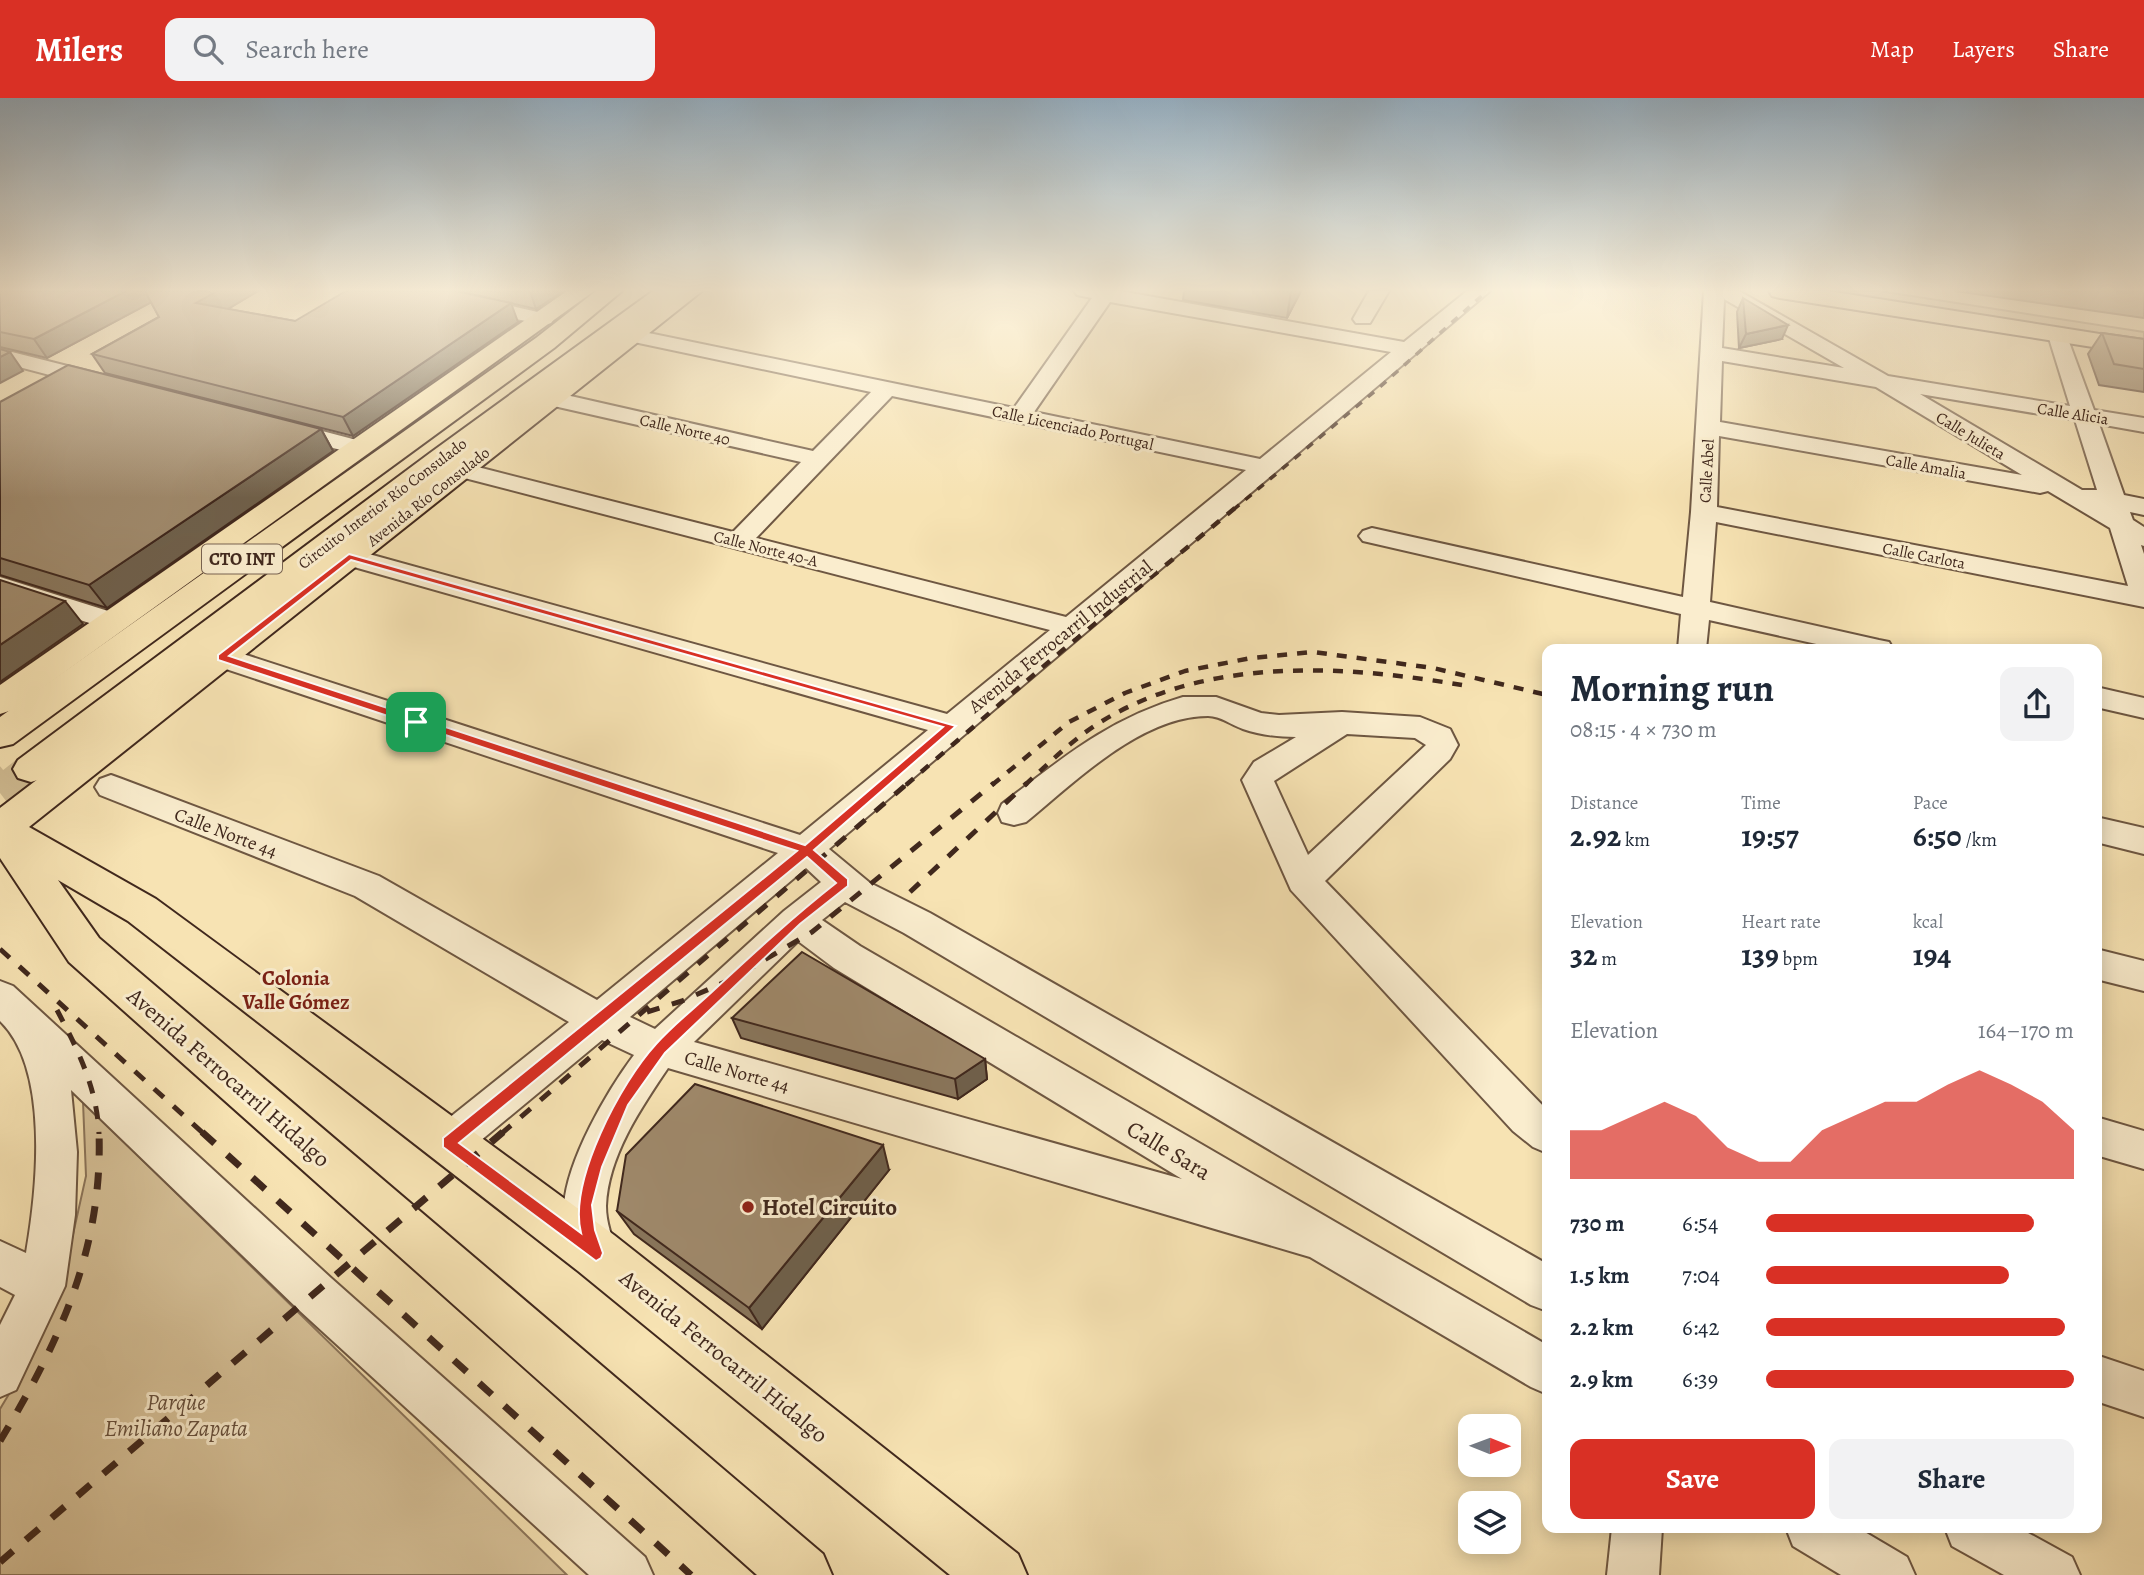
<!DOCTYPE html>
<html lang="en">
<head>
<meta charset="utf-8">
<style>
	:root { --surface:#fff; --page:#f2f2f3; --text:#1f2937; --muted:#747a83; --accent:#d93025 }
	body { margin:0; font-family:Alegreya,serif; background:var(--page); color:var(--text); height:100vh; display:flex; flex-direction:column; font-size:26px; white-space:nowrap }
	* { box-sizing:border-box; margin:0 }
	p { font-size:23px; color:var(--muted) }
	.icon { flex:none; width:38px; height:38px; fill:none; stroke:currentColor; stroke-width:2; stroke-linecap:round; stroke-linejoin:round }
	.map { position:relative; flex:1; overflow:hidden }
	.drawer { position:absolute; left:1542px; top:546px; width:560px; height:889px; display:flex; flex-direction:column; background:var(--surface); border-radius:14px; box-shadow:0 4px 18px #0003 }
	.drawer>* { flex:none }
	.needle { width:46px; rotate:91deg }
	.fabs { position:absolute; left:1458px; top:1316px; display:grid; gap:14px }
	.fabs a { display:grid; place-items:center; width:63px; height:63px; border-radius:14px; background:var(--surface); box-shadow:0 4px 18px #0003; font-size:35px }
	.pin { position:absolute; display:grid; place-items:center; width:60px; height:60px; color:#fff; margin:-30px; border-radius:14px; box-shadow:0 4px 10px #0006 }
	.round { display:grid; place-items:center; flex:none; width:74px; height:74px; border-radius:14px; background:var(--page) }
	.head { display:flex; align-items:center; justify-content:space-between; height:119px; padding:0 28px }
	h1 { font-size:38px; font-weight:700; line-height:52px }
	.metrics { display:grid; grid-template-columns:repeat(3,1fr); gap:10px; height:119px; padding:7px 28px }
	.metrics div { display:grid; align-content:center }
	.metrics b { font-size:30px; font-weight:700 }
	.metrics small { font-size:19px; font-weight:400 }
	.metrics p { font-size:19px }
	.chart { height:196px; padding:14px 28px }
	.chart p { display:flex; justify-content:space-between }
	.chart svg { width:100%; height:126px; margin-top:7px; fill:var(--accent); opacity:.7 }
	.action { display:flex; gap:14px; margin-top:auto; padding:14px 28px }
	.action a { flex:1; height:80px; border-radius:14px; background:var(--accent); color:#fff; font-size:28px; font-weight:700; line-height:80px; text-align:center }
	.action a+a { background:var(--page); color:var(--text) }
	ul { padding:0 28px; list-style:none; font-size:23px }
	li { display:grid; grid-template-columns:112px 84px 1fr; align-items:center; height:52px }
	li i { height:18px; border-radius:9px; background:var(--accent) }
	header { display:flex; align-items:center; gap:42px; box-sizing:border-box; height:98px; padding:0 35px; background:var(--accent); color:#fff }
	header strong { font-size:33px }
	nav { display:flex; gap:38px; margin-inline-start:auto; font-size:24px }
	.search { width:490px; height:63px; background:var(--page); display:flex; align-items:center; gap:18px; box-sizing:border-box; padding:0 24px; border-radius:14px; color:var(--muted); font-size:26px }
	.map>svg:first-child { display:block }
	.green { fill:#d8c39a; stroke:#8c765c; stroke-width:2 }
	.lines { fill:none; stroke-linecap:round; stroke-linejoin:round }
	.highway-tunnel-far1 { stroke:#d2be95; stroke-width:33; stroke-dasharray:33 17; stroke-linecap:butt }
	.highway-tunnel { stroke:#d2be95; stroke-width:42; stroke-dasharray:42 21; stroke-linecap:butt }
	.minor-casing { stroke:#6e5742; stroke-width:4 }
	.major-casing { stroke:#40281d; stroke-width:4 }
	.highway-casing { stroke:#40281d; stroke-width:4 }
	.minor { fill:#faedce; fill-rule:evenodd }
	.major { fill:#f7e3b3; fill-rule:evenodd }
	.highway { fill:#f7e3b3; fill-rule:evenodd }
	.rail-far3 { stroke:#40281d; stroke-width:3.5; stroke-dasharray:8 8; stroke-linecap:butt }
	.rail-far2 { stroke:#40281d; stroke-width:4.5; stroke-dasharray:10 10; stroke-linecap:butt }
	.rail-far1 { stroke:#40281d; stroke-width:5; stroke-dasharray:13 13; stroke-linecap:butt }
	.rail { stroke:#40281d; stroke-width:7; stroke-dasharray:17 17; stroke-linecap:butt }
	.wall { fill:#89765c; stroke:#40281d; stroke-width:2 }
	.shaded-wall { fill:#6f604b; stroke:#40281d; stroke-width:2 }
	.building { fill:#9f896b; stroke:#40281d; stroke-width:2 }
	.route { fill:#d93025; stroke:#fff; stroke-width:2; fill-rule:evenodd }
	.poi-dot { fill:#8f2418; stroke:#faedce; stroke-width:2.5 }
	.labels { text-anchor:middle; stroke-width:6; stroke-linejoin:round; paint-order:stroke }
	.far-street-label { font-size:16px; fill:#40281d; stroke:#faedce }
	.shield { fill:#faedce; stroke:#786352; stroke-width:2 }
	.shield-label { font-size:18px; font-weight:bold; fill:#40281d }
	.street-label { font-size:19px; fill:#40281d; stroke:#faedce }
	.neighbourhood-label { font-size:21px; font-weight:bold; fill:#7a1f14; stroke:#faedce }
	.near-street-label { font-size:23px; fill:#40281d; stroke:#faedce }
	.near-poi-label { font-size:23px; font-weight:bold; fill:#40281d; stroke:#faedce; text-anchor:start }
	.near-park-label { font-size:23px; font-style:italic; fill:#664f3c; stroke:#faedce }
</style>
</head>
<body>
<header>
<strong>Milers</strong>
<div class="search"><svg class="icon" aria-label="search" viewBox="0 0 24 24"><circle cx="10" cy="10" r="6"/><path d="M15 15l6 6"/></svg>Search here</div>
<nav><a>Map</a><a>Layers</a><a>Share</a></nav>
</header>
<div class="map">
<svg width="2144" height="1477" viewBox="0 0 2144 1477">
	<rect width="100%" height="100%" fill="#f7e3b3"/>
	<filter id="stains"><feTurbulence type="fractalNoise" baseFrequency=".00286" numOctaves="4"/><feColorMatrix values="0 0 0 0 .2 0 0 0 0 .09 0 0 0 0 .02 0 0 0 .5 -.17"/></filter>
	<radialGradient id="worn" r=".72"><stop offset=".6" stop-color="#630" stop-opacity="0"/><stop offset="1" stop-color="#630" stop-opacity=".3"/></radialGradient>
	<g class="green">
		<polygon points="1809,193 1879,193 2144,234 2144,244"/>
		<polygon points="83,1004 567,1477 0,1477 0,1311 18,1281 62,1186 86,1078"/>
	</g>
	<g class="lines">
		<polyline class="highway-tunnel-far1" points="11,687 31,671"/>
		<polyline class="highway-tunnel" points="0,695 13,685"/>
		<g class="minor-casing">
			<g id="minor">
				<polygon points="404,193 444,193 551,217 554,221 551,225 544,227 414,199"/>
				<path d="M1074 193H1120L1404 244 1467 193H1490L829 751 870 785 930 815 1547 1166V1213L1531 1207 904 835 845 804 822 822 860 848 1547 1247V1296L1531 1289 1310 1159 668 970C641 1010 608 1058 606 1108 606 1125 612 1140 618 1155L611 1170 596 1176 581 1170C572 1150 563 1130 564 1108 567 1062 607 993 634 957L602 942 462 1058 448 1064 434 1058 428 1045 434 1032 569 924 355 798 100 697 95 689 100 681 111 677 122 681 379 778 597 902 778 755 211 566 207 559 211 552 221 550 231 552 800 737 928 632 340 465 336 459 340 453 349 451 358 453 947 616 1050 532 453 377 450 372 453 367 462 365 733 434 801 364 545 306 542 301 545 296 553 294 813 353 871 294 634 244 627 242 624 238 627 234 634 232 1014 310 1092 200 1077 197ZM1110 204 1391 254 1260 361 1034 314ZM892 298 1246 372 1066 519 756 440ZM806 770 821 784 784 813 655 931 630 919ZM798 843 834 870 1182 1081 694 944Z"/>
				<polygon points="1369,193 1389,193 1370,225 1356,225 1353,221"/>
				<path d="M1704 193H1739L1888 278 2070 308 2048 237 2051 233H2065L2094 312 2144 320V334L2099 326 2124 397 2144 401V417L2130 414 2133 422 2144 429V448L2141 447 2144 456V509L1716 424 1710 504 1879 542 1889 544 1893 551H1839L1709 522 1706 551H1678L1681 516 1363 443 1359 438 1363 433 1372 430 1683 499 1691 414ZM1724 201 1844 270 1722 250ZM1722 263 1876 289 2022 377 1720 324ZM1920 296 2075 322 2097 392H2082ZM1719 338 2040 395 2048 393 2110 430 2128 488 1717 409Z"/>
				<polygon points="0,251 111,279 114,284 111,289 103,291 0,264"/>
				<polygon points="284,323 368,345 372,350 368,355 360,357 276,335 272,330 276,325"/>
				<polygon points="0,479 124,518 128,524 124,530 114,533 0,496"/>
				<polygon points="2096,589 2144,600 2144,620 2096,609"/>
				<path d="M1183 599H1216L1261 615 1279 617 1342 614 1420 619 1450 631 1458 647 1450 661 1325 783 1547 1012V1055L1533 1049 1513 1033 1291 792 1242 682 1254 664 1296 639C1278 639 1260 637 1243 631 1231 627 1221 618 1208 618 1141 618 1075 684 1026 724L1014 727 1002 724 998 715 1002 706C1063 660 1108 621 1183 599ZM1347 636 1415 640 1426 647 1308 757 1274 683Z"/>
				<polygon points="2096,719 2144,730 2144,756 2096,744"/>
				<polygon points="2096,851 2144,863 2144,893 2096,881"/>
				<path d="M0 883 13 888 331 1180 645 1459 653 1477H589L299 1212 71 992 77 1054 75 1117 65 1188 16 1292 0 1299V1227L15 1197 0 1189V1143L26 1155C37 1091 50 971 0 923Z"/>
				<polygon points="2096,1019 2144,1033 2144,1071 2096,1057"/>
				<polygon points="2096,1257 2144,1273 2144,1319 2096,1303"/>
				<polygon points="1612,1430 1662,1430 1659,1477 1607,1477"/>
				<polygon points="1786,1430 1858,1430 1907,1459 1915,1477 1841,1477 1793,1448"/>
				<polygon points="1945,1430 2019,1430 2072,1459 2080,1477 2004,1477 1952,1448"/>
			</g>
		</g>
		<g class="major-casing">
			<g id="major">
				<polygon points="567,193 594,193 12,612 0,616 0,587"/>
				<polygon points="676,193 702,193 29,729 156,801 614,1137 1018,1456 1027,1477 950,1477 578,1173 128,823 58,782 99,840 823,1456 832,1477 757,1477 69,864 0,760 0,710"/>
				<polygon points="1769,193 1828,193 2144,243 2144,257 1780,200 1772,198"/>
			</g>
		</g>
		<g class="highway-casing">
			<g id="highway">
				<polygon points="596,193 622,193 554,250 13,646 0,649 0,619 536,240"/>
				<polygon points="653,193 680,193 450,367 44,680 31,684 18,680 13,671 18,662 430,355"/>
			</g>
		</g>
		<use href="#minor" class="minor"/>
		<use href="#major" class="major"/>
		<use href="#highway" class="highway"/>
		<polyline class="rail-far3" points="1233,412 1381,288 1487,193"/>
		<g class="rail-far2">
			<polyline points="906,687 1052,561 1235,410"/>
			<polyline points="992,687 1069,624 1125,595 1185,573 1251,560 1313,554 1433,570 1547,597"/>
			<path d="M1025 687C1049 665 1072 642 1099 625 1206 558 1343 567 1462 587"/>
		</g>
		<g class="rail-far1">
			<polyline points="910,794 1027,685"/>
			<polyline points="0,851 204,1036"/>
			<path d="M57 912C78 952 97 990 99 1036"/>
			<polyline points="647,914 682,903 732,881 812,834 994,685"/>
			<polyline points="501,1036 908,685"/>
		</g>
		<g class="rail">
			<polyline points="202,1034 691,1477"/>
			<path d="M0 1343C59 1245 103 1151 99 1034"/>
			<polyline points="0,1464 503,1034"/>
		</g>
	</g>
	<g class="wall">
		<polygon points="0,193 258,193 228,211 295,223 518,224 353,338 105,275 92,256 159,219 151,204 47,260 0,249"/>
		<polygon points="458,193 563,193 536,211"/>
		<polygon points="1184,193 1301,193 1287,220 1183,202"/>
		<polygon points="1955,193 2144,193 2144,220"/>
		<polygon points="1743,200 1782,241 1739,250 1737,214"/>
		<polygon points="2102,235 2144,241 2144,294 2099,287 2088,256"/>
		<polygon points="0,304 321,331 333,353 107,510 0,477"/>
		<polygon points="732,920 985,961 987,981 958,1001 741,940"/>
		<polygon points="889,1072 762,1231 634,1136 617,1113"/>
	</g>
	<g class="shaded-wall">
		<polygon points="126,193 145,193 152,204 47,260 34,241"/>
		<polygon points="217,193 258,193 206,224 196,205"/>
		<polygon points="530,193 563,193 536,211"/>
		<polygon points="1291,193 1301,193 1287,220"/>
		<polygon points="511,205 518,224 353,338 343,319"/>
		<polygon points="1788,227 1782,241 1739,250 1746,236"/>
		<polygon points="10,254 23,273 0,285 0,259"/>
		<polygon points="321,331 333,353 107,510 89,487"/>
		<polygon points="65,503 83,526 0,584 0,547"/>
		<polygon points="985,961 987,981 958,1001 955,981"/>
		<polygon points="883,1047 889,1072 762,1231 749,1210"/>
	</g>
	<g class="building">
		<polygon points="0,193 126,193 34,241 0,234"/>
		<polygon points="145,193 217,193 196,205 295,223 346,193 455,193 511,205 343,319 92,256 159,219"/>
		<polygon points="1743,200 1788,227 1746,236"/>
		<polygon points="2102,235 2144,241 2144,271 2114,266"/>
		<polygon points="0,251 10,254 0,259"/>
		<polygon points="68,267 321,331 89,487 0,460 0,304"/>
		<polygon points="0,482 65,503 0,547"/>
		<polygon points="802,854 985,961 955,981 732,920"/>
		<polygon points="695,986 883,1047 749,1210 617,1113 626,1057"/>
	</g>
	<linearGradient id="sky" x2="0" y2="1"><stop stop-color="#95adbe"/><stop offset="0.48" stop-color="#fbf2dd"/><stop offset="1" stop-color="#fbf2dd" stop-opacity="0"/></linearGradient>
	<rect width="2144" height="400" fill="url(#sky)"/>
	<path class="route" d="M349 456 956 628 814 752 848 781V788L800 826 665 955 628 1007 602 1069 592 1107 595 1132 603 1155 601 1160 596 1163 443 1049V1040L797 753 218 562V557ZM351 462 943 629 805 747 229 558ZM807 759 836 785C794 818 755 854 715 891 696 909 674 926 656 946 621 984 568 1083 581 1135L459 1045Z"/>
	<circle class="poi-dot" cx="748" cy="1109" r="7"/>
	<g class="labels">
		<g class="far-street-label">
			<text transform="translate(2073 315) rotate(9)" y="6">Calle Alicia</text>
			<text transform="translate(1073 329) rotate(12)" y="6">Calle Licenciado Portugal</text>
			<text transform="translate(685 331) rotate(13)" y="6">Calle Norte 40</text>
			<text transform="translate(1971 337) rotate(31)" y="6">Calle Julieta</text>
			<text transform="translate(1926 368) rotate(10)" y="6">Calle Amalia</text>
			<text transform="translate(1706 373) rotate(-87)" y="6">Calle Abel</text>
			<text transform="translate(428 398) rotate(-38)" y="6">Avenida Río Consulado</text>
			<text transform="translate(382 405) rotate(-37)" y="6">Circuito Interior Río Consulado</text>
			<text transform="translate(766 450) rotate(14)" y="6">Calle Norte 40-A</text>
			<text transform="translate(1924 457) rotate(11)" y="6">Calle Carlota</text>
		</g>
		<rect class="shield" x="202" y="446.5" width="80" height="29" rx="5"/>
		<g class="shield-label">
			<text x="242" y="467">CTO INT</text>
		</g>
		<g class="street-label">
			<text transform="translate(1060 538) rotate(-39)" y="7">Avenida Ferrocarril Industrial</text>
			<text transform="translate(226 734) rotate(21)" y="7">Calle Norte 44</text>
			<text transform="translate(737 973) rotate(16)" y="7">Calle Norte 44</text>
		</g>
		<g class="neighbourhood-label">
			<text x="296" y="887">Colonia<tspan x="296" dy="24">Valle Gómez</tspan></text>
		</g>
		<g class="near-street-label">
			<text transform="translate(229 979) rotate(41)" y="8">Avenida Ferrocarril Hidalgo</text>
			<text transform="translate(1169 1052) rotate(31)" y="8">Calle Sara</text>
			<text transform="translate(724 1258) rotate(39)" y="8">Avenida Ferrocarril Hidalgo</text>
		</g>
		<g class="near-poi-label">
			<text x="762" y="1117">Hotel Circuito</text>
		</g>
		<g class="near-park-label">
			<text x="176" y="1312">Parque<tspan x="176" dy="26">Emiliano Zapata</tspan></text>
		</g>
	</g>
	<rect width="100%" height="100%" filter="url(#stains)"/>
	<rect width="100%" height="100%" fill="url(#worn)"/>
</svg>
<div class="fabs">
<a><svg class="needle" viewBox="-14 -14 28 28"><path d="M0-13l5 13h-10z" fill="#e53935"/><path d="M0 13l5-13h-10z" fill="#747a83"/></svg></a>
<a><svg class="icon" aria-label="layers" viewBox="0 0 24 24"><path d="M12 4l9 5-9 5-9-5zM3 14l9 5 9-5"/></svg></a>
</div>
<div class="pin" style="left:416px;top:624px;background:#1e9e55"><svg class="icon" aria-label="arrive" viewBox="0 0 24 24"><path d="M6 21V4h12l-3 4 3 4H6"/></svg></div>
<section class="drawer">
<div class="head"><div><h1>Morning run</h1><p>08:15 · 4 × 730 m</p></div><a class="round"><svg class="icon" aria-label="share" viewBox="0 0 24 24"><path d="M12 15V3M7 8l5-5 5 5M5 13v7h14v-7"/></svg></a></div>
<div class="metrics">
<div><p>Distance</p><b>2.92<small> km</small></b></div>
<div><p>Time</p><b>19:57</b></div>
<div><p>Pace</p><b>6:50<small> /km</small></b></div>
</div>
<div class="metrics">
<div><p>Elevation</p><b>32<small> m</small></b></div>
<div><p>Heart rate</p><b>139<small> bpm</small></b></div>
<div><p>kcal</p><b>194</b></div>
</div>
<div class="chart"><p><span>Elevation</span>164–170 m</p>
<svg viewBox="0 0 160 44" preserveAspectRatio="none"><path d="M0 44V27L10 27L20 22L30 17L40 22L50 33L60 38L70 38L80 27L90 22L100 17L110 17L120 11L130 6L140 11L150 17L160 27V44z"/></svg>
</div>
<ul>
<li><b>730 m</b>6:54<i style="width:87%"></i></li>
<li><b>1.5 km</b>7:04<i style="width:79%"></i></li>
<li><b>2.2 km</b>6:42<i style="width:97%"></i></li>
<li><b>2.9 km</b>6:39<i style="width:100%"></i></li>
</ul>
<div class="action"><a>Save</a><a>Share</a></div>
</section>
</div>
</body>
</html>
